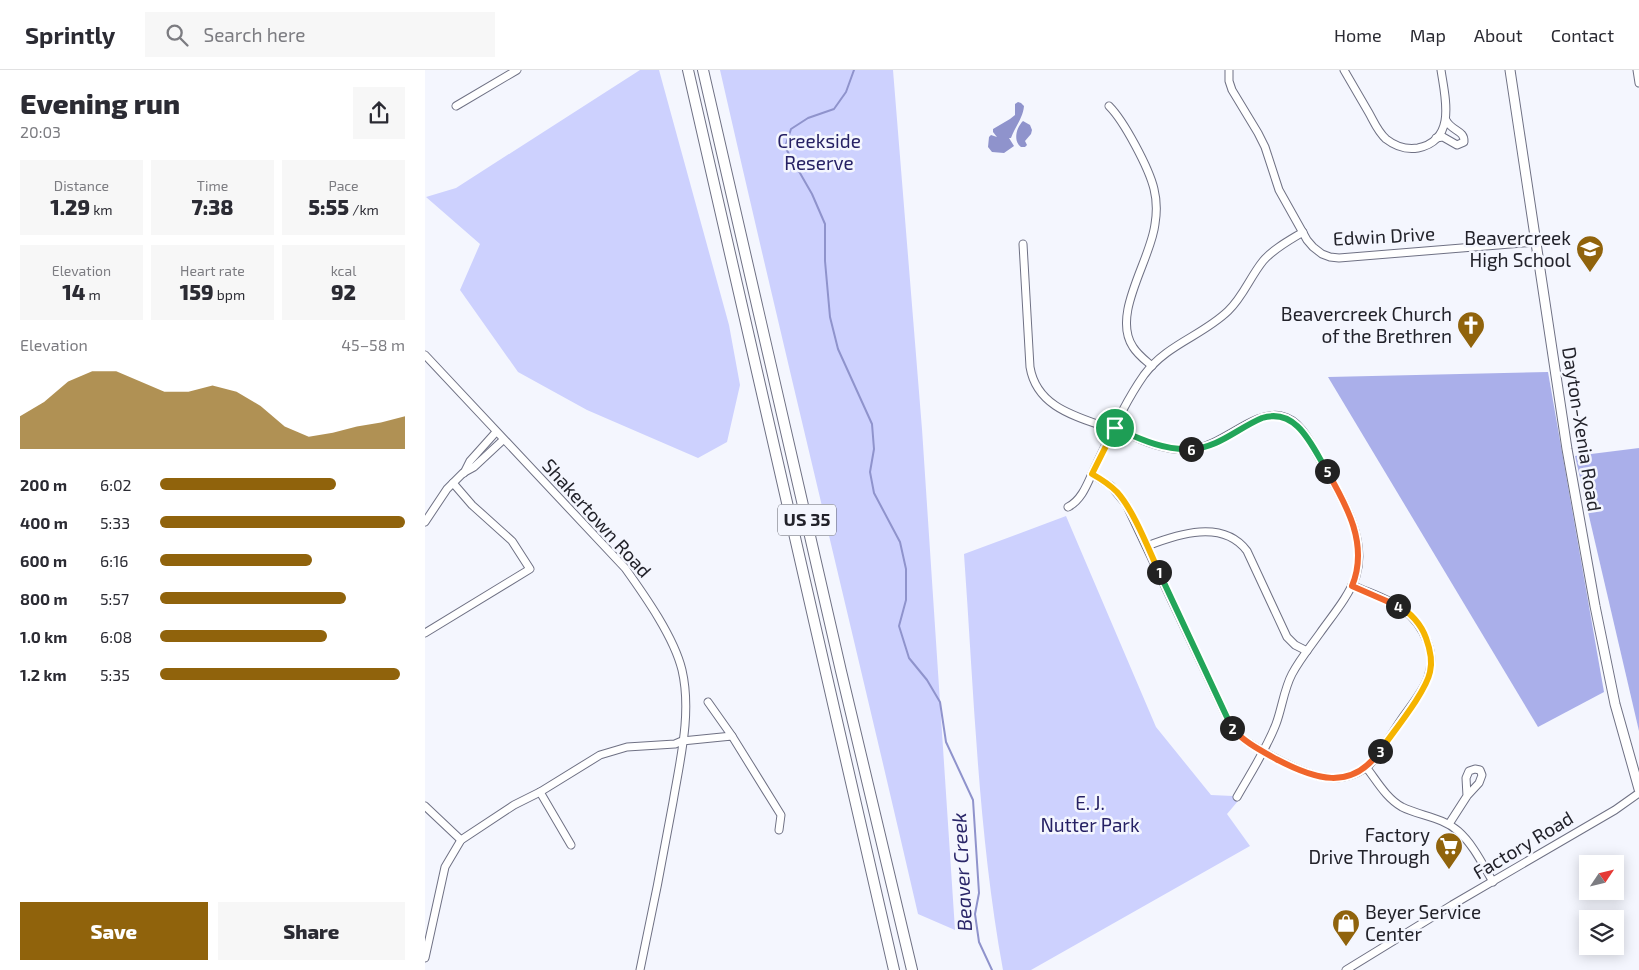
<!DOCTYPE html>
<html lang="en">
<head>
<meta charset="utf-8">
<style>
	:root { --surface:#fff; --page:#f7f7f7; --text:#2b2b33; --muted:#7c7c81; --line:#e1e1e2; --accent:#90630c }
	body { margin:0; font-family:"Exo 2",sans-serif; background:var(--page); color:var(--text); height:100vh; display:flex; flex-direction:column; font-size:19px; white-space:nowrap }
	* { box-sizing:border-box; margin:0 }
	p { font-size:16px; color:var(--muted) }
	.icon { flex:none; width:28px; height:28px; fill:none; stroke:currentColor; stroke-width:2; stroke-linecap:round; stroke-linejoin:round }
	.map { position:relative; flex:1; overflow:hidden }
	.panel { display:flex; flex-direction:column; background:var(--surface); width:425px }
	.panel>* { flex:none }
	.needle { width:32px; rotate:55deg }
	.controls { position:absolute; left:1154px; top:785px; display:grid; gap:10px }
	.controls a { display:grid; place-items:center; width:45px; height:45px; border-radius:0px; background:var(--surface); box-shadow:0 2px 12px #0003; font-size:25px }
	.pin { position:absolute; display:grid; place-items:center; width:42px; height:42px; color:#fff; margin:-21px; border:2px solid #fff; border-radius:50%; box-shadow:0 1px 5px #0007 }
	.km { position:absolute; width:25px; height:25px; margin:-12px; border-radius:50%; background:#222; color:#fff; font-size:14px; line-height:25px; text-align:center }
	.round { display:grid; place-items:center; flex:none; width:52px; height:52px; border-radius:0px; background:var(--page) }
	.overview { display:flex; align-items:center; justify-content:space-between; height:85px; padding:0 20px }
	h1 { font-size:28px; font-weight:800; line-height:38px }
	.stats { display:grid; grid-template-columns:repeat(3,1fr); gap:8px; height:85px; padding:5px 20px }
	.stats div { display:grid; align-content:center; border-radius:0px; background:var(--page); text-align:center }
	.stats b { font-size:21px; font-weight:800 }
	.stats small { font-size:14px; font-weight:400 }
	.stats p { font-size:14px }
	.chart { height:140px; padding:10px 20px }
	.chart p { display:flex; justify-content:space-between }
	.chart svg { width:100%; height:90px; margin-top:5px; fill:var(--accent); opacity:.7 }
	.action { display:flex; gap:10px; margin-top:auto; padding:10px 20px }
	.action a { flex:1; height:58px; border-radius:0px; background:var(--accent); color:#fff; font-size:20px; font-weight:800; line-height:58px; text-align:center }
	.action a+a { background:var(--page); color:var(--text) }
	ul { padding:0 20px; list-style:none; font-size:16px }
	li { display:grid; grid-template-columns:80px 60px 1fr; align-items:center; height:38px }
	li i { height:12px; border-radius:6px; background:var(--accent) }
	header { display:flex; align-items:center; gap:30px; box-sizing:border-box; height:70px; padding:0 25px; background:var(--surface); border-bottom:1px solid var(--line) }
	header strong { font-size:24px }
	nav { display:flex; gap:28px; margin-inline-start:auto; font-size:18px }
	.search { width:350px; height:45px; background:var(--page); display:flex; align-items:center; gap:12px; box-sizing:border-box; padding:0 18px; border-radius:0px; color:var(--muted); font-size:19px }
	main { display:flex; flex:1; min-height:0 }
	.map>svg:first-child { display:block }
	.green { fill:#cdd1fe }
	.forest { fill:#aaafea }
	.water { fill:#8f93cc }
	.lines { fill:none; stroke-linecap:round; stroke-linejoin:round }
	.stream { stroke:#8f93cc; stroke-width:2 }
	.minor-casing { stroke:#6f7184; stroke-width:9 }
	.major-casing { stroke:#6f7184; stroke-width:11 }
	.highway-casing { stroke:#6f7184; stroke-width:12 }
	.minor { stroke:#fff; stroke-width:7 }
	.major { stroke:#fff; stroke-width:9 }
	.highway { stroke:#fff; stroke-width:10 }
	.split-1-casing { stroke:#fff; stroke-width:10 }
	.split-2-casing { stroke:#fff; stroke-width:10 }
	.split-3-casing { stroke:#fff; stroke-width:10 }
	.split-4-casing { stroke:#fff; stroke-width:10 }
	.split-5-casing { stroke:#fff; stroke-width:10 }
	.split-6-casing { stroke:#fff; stroke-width:10 }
	.split-7-casing { stroke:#fff; stroke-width:10 }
	.split-1 { stroke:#f5b400; stroke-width:6 }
	.split-2 { stroke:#22a559; stroke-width:6 }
	.split-3 { stroke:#f0652b; stroke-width:6 }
	.split-4 { stroke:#f5b400; stroke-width:6 }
	.split-5 { stroke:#f0652b; stroke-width:6 }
	.split-6 { stroke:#22a559; stroke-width:6 }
	.split-7 { stroke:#22a559; stroke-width:6 }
	.labels { text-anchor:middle; stroke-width:5; stroke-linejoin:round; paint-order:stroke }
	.shield { fill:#f4f6fe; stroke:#61626a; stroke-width:1 }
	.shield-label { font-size:18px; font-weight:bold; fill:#22222a }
	.park-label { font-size:19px; fill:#262164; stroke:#f4f6fe }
	.street-label { font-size:19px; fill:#22222a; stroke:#f4f6fe }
	.poi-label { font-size:19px; fill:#22222a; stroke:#f4f6fe; text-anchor:end }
	.water-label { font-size:20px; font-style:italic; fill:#292568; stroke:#f4f6fe }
</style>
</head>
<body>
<header>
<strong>Sprintly</strong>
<div class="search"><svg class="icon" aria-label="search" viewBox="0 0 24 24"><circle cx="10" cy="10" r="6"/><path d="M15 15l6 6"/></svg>Search here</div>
<nav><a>Home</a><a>Map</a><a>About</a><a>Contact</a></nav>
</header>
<main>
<section class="panel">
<div class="overview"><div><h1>Evening run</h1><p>20:03</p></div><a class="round"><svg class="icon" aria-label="share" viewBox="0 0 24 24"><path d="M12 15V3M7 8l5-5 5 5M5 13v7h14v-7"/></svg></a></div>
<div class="stats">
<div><p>Distance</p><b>1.29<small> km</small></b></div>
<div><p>Time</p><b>7:38</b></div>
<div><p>Pace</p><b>5:55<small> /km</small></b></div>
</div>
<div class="stats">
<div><p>Elevation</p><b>14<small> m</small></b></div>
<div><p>Heart rate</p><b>159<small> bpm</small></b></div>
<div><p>kcal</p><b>92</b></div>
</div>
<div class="chart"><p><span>Elevation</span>45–58 m</p>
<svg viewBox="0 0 160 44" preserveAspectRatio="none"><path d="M0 44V28L10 21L20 11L30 6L40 6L50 11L60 16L70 16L80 13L90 16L100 23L110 33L120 38L130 36L140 33L150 31L160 28V44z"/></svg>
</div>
<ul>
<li><b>200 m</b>6:02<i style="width:72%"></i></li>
<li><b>400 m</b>5:33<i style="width:100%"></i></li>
<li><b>600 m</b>6:16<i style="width:62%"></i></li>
<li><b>800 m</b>5:57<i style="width:76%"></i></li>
<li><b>1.0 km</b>6:08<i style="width:68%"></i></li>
<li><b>1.2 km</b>5:35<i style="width:98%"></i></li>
</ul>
<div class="action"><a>Save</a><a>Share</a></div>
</section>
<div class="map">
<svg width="1214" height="900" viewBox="0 0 1214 900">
	<rect width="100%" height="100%" fill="#f4f6fe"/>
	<g class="green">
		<polygon points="215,0 234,0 304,255 315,315 302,372 273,388 162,340 93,302 35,220 55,174 1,127 31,118"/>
		<path d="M295 0H468L497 359 530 860 493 844C428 562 359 282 295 0Z"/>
		<path d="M641 446 731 657 786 725 808 726 813 731 802 744 825 776 606 900H578C553 763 549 623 539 484Z"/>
	</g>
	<g class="forest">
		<polygon points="1123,302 1179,622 1113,657 903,307"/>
		<polygon points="1214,378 1214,661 1150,386"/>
	</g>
	<g class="water">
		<path d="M593 32 596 33 599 36C598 48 590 57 586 68H584L589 76 579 83 567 82 563 77 564 67 566 65 572 67 568 62V59L585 49 590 45V34Z"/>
		<path d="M598 51 605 55 607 60 606 64 600 71 602 75 600 77H596C588 71 591 58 598 51Z"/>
	</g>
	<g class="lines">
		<polyline class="stream" points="429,0 421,22 409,39 383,48 366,59 360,77 387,124 400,154 400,191 405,247 413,279 447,354 449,379 445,402 449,423 475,472 481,499 481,530 474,556 484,588 502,610 515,632 521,672 548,730 554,823 550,844 554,872 567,900"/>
		<g class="minor-casing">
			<g id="minor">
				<polyline points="804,0 804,11 807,20 833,63 840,77 854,120 882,170 888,177 897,184 905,187 914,188 1111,172"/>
				<path d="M919 0C927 14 936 29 944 43 949 52 953 62 961 69 970 76 981 80 993 78 1032 70 1020 27 1016 0"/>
				<polyline points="1212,0 1214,13"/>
				<polyline points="31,36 92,0"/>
				<path d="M684 36C699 51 724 98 729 119 732 131 732 142 730 154 726 190 686 244 708 277 713 285 720 290 727 296"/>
				<path d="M1011 68 1018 67 1032 75 1039 72C1040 60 1026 61 1021 50"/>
				<path d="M598 174 605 297C612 339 654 347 689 360"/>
				<path d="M0 285 200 498C220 526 249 567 257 600 267 643 255 690 248 732 238 788 227 844 215 900"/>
				<path d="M690 358C714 369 742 383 769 379 798 375 830 340 856 346 877 350 887 376 897 393 915 424 943 468 931 506 924 526 907 546 895 563 885 577 875 589 867 604 859 619 857 638 851 654 841 680 825 704 812 727"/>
				<polyline points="39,403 45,391 71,362"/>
				<path d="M667 404 686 416 701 434 807 658C818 671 833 679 848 687 878 703 914 721 945 694 956 681 966 665 976 650 994 624 1015 604 1002 571 997 558 990 548 979 540 965 529 944 523 927 515"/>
				<path d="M643 437C659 429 664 408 672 393 686 364 700 332 719 305 742 274 777 266 803 241 818 227 825 207 838 191 848 179 865 170 878 162"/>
				<polyline points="0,452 22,419 38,403 49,397 78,370"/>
				<path d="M722 476C753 464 798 449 822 481L862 567 870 575 882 581"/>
				<polyline points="0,563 105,499 87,471 47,435 28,413"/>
				<polyline points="283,632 307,666"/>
				<path d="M941 697C952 711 961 728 977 737 995 746 1017 747 1033 761 1048 774 1058 795 1068 812"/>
				<polyline points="115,722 146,775"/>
				<polyline points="0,736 36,770"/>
				<polyline points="1024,754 1042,726 1054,713 1057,705 1055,700 1050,699 1044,701 1041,708 1042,726"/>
				<polyline points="0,888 20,797 36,770 89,735 115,722 175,685 202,677 250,674 257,671 307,666 356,745 354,760"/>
				<polyline points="921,900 1027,835 1190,740 1214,723"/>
			</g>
		</g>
		<g class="major-casing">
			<polyline id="major" points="1085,0 1142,379 1170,536 1190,634 1214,719"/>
		</g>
		<g class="highway-casing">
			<g id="highway">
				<polyline points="263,0 469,900"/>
				<polyline points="278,0 416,601 487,900"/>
			</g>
		</g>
		<use href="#minor" class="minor"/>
		<use href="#major" class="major"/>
		<use href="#highway" class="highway"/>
	</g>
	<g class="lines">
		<g class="split-1-casing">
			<path id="split-1" d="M690 358 667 404C676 409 685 415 692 422 709 441 723 478 734 502"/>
		</g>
		<g class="split-2-casing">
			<polyline id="split-2" points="734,502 807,658"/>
		</g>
		<g class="split-3-casing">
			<path id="split-3" d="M807 658C819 672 835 680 851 689 889 709 926 722 955 681"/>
		</g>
		<g class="split-4-casing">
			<path id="split-4" d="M955 681C968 662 1001 622 1005 602 1008 590 1005 579 1001 568 996 554 985 542 973 536"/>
		</g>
		<g class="split-5-casing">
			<path id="split-5" d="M902 401C922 436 944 475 927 516L973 536"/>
		</g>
		<g class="split-6-casing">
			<path id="split-6" d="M766 379C793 378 813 358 837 348 872 337 887 376 902 401"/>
		</g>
		<g class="split-7-casing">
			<path id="split-7" d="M690 358C713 368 739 381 766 379"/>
		</g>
		<use href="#split-1" class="split-1"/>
		<use href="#split-2" class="split-2"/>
		<use href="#split-3" class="split-3"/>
		<use href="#split-4" class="split-4"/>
		<use href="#split-5" class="split-5"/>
		<use href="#split-6" class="split-6"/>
		<use href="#split-7" class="split-7"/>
	</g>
	<defs>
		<g id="school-pin" transform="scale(1.4375)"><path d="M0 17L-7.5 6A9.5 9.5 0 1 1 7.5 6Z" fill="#90630c" stroke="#f4f6fe"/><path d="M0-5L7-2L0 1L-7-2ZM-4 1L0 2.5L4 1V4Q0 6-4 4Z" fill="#fff"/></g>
		<g id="church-pin" transform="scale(1.4375)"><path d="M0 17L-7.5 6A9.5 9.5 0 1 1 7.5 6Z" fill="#90630c" stroke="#f4f6fe"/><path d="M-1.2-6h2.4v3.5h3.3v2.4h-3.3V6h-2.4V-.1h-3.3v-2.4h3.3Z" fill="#fff"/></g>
		<g id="supermarket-pin" transform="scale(1.4375)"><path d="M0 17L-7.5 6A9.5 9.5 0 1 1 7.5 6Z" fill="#90630c" stroke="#f4f6fe"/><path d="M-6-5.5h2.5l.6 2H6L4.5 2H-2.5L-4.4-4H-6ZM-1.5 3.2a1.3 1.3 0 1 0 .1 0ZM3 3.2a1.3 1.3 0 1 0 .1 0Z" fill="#fff"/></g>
		<g id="shop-pin" transform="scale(1.4375)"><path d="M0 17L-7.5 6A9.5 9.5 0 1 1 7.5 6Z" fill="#90630c" stroke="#f4f6fe"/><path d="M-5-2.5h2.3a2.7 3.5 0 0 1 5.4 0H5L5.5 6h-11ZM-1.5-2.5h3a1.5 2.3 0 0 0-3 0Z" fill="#fff"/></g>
	</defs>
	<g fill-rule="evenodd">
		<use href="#school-pin" x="1165" y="179"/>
		<use href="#church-pin" x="1046" y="255"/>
		<use href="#supermarket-pin" x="1024" y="776"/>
		<use href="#shop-pin" x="921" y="853"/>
	</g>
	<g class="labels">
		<rect class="shield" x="353" y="434.5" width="58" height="31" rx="4"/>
		<g class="shield-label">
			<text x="382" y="456">US 35</text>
		</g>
		<g class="park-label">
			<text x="394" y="78">Creekside<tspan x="394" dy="22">Reserve</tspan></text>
			<text x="665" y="740">E. J.<tspan x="665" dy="22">Nutter Park</tspan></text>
		</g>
		<g class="street-label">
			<text transform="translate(959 166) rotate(-3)" y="7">Edwin Drive</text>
			<text transform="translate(1157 359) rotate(81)" y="7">Dayton-Xenia Road</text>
			<text transform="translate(172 448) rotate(48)" y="7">Shakertown Road</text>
			<text transform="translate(1098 775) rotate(-31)" y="7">Factory Road</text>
		</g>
		<g class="poi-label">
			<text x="1146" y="175">Beavercreek<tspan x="1146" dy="22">High School</tspan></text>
			<text x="1027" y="251">Beavercreek Church<tspan x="1027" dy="22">of the Brethren</tspan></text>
			<text x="1005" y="772">Factory<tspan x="1005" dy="22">Drive Through</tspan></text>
			<text x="940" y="849" text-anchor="start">Beyer Service<tspan x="940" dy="22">Center</tspan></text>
		</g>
		<g class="water-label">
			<text transform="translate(537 802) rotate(-93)" y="7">Beaver Creek</text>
		</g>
	</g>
</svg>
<div class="controls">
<a><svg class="needle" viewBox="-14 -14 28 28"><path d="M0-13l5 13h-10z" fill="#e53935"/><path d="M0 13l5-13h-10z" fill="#7c7c81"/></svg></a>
<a><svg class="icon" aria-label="layers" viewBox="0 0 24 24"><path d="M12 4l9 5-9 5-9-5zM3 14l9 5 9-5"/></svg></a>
</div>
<div class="pin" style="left:690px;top:358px;background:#1e9e55"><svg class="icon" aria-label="arrive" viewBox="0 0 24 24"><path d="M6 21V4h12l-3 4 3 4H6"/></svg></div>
<b class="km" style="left:734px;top:502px">1</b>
<b class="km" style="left:807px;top:658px">2</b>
<b class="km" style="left:955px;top:681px">3</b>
<b class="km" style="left:973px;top:536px">4</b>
<b class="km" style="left:902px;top:401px">5</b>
<b class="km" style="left:766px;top:379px">6</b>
</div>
</main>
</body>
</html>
